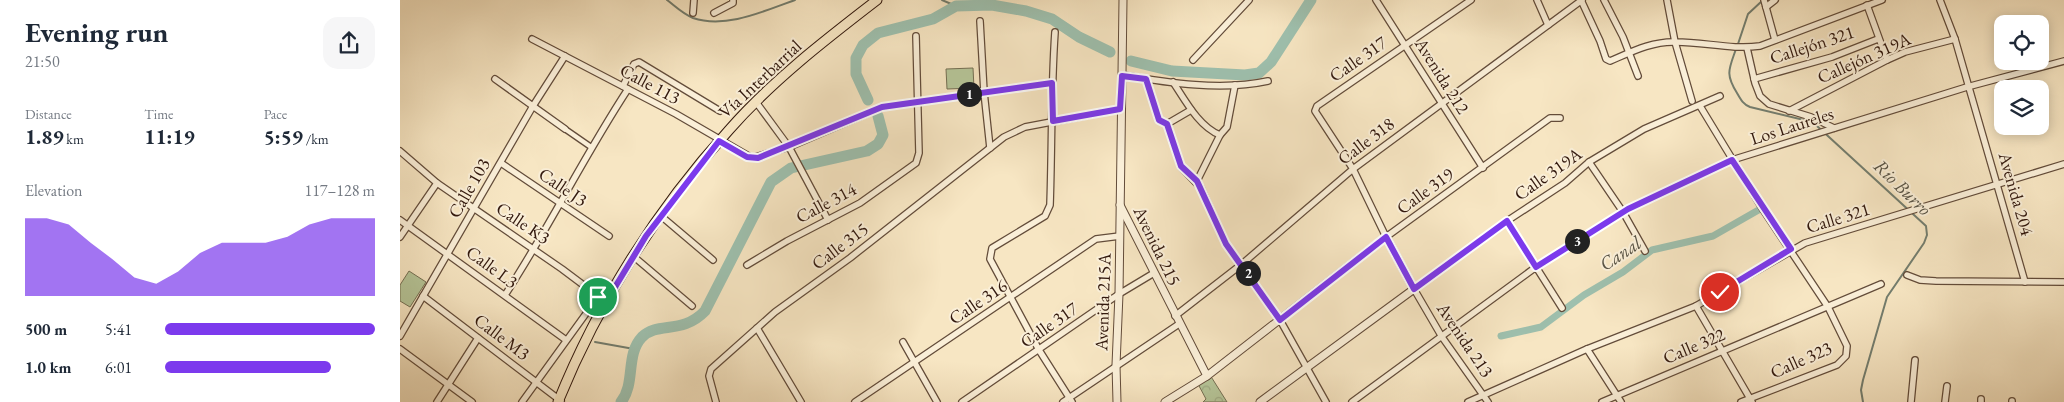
<!DOCTYPE html>
<html lang="en">
<head>
<meta charset="utf-8">
<style>
	:root { --surface:#fff; --page:#f6f6f7; --text:#1f2937; --muted:#747a83; --accent:#7c3aed }
	body { margin:0; font-family:"EB Garamond",serif; background:var(--page); color:var(--text); height:100vh; display:flex; flex-direction:column; font-size:19px; white-space:nowrap }
	* { box-sizing:border-box; margin:0 }
	p { font-size:16px; color:var(--muted) }
	.icon { flex:none; width:28px; height:28px; fill:none; stroke:currentColor; stroke-width:2; stroke-linecap:round; stroke-linejoin:round }
	.map { position:relative; flex:1; overflow:hidden }
	.side { display:flex; flex-direction:column; background:var(--surface); width:400px }
	.side>* { flex:none }
	.fabs { position:absolute; left:1594px; top:15px; display:grid; gap:10px }
	.fabs a { display:grid; place-items:center; width:55px; height:55px; border-radius:10px; background:var(--surface); box-shadow:0 2px 12px #0003; font-size:25px }
	.pin { position:absolute; display:grid; place-items:center; width:42px; height:42px; color:#fff; margin:-21px; border:2px solid #fff; border-radius:50%; box-shadow:0 1px 5px #0007 }
	.km { position:absolute; width:25px; height:25px; margin:-12px; border-radius:50%; background:#222; color:#fff; font-size:14px; line-height:25px; text-align:center }
	.round { display:grid; place-items:center; flex:none; width:52px; height:52px; border-radius:15px; background:var(--page) }
	.summary { display:flex; align-items:center; justify-content:space-between; height:85px; padding:0 25px }
	h1 { font-size:28px; font-weight:700; line-height:38px }
	.stats { display:grid; grid-template-columns:repeat(3,1fr); gap:8px; height:85px; padding:5px 25px }
	.stats div { display:grid; align-content:center }
	.stats b { font-size:21px; font-weight:700 }
	.stats small { font-size:14px; font-weight:400 }
	.stats p { font-size:14px }
	.chart { height:140px; padding:10px 25px }
	.chart p { display:flex; justify-content:space-between }
	.chart svg { width:100%; height:90px; margin-top:5px; fill:var(--accent); opacity:.7 }
	ul { padding:0 25px; list-style:none; font-size:16px }
	li { display:grid; grid-template-columns:80px 60px 1fr; align-items:center; height:38px }
	li i { height:12px; border-radius:6px; background:var(--accent) }
	main { display:flex; flex:1; min-height:0 }
	.map>svg:first-child { display:block }
	.park { fill:url(#park-crowns); stroke:#746f53 }
	.pitch { fill:#b6c699; stroke:#746f53 }
	.lines { fill:none; stroke-linecap:round; stroke-linejoin:round }
	.stream { stroke:#737d6e; stroke-width:2 }
	.canal { stroke:#9ec0ae; stroke-width:7 }
	.river { stroke:#9ec0ae; stroke-width:11 }
	.pedestrian-casing { stroke:#634c3a; stroke-width:7 }
	.minor-casing { stroke:#634c3a; stroke-width:8 }
	.tertiary-casing { stroke:#634c3a; stroke-width:9 }
	.primary-casing { stroke:#32180d; stroke-width:11 }
	.pedestrian { stroke:#faefd8; stroke-width:4.5 }
	.minor { stroke:#faefd8; stroke-width:5.5 }
	.tertiary { stroke:#faefd8; stroke-width:7 }
	.primary { stroke:#f7e6c3; stroke-width:9 }
	.route-casing { stroke:#fff; stroke-width:10 }
	.route { stroke:#7c3aed; stroke-width:6 }
	.labels { text-anchor:middle; stroke-width:4; stroke-linejoin:round; paint-order:stroke }
	.street-label { font-size:18px; fill:#32180d; stroke:#faefd8 }
	.water-label { font-size:19px; font-style:italic; fill:#585345; stroke:#faefd8 }
</style>
</head>
<body>
<main>
<section class="side">
<div class="summary"><div><h1>Evening run</h1><p>21:50</p></div><a class="round"><svg class="icon" aria-label="share" viewBox="0 0 24 24"><path d="M12 15V3M7 8l5-5 5 5M5 13v7h14v-7"/></svg></a></div>
<div class="stats">
<div><p>Distance</p><b>1.89<small> km</small></b></div>
<div><p>Time</p><b>11:19</b></div>
<div><p>Pace</p><b>5:59<small> /km</small></b></div>
</div>
<div class="chart"><p><span>Elevation</span>117–128 m</p>
<svg viewBox="0 0 160 44" preserveAspectRatio="none"><path d="M0 44V6L10 6L20 9L30 18L40 26L50 35L60 38L70 32L80 23L90 18L100 18L110 18L120 15L130 9L140 6L150 6L160 6V44z"/></svg>
</div>
<ul>
<li><b>500 m</b>5:41<i style="width:100%"></i></li>
<li><b>1.0 km</b>6:01<i style="width:79%"></i></li>
</ul>
</section>
<div class="map">
<svg width="1664" height="402" viewBox="0 0 1664 402">
	<defs>
		<pattern id="park-crowns" width="20" height="18" patternUnits="userSpaceOnUse" patternTransform="scale(1.25)"><rect width="20" height="18" fill="#b6c699"/><path d="M2 6a3 3 0 1 1 6 0M12 15a3 3 0 1 1 6 0" fill="none" stroke="#9da983"/></pattern>
	</defs>
	<rect width="100%" height="100%" fill="#f7e6c3"/>
	<filter id="stains"><feTurbulence type="fractalNoise" baseFrequency=".004" numOctaves="4"/><feColorMatrix values="0 0 0 0 .2 0 0 0 0 .09 0 0 0 0 .02 0 0 0 .5 -.17"/></filter>
	<radialGradient id="worn" r=".72"><stop offset=".6" stop-color="#630" stop-opacity="0"/><stop offset="1" stop-color="#630" stop-opacity=".3"/></radialGradient>
	<polygon class="park" points="810,375 827,402 803,402 806,399 798,384"/>
	<g class="pitch">
		<polygon points="573,68 574,88 547,89 546,69"/>
		<polygon points="9,271 26,282 10,307 0,301 0,285"/>
	</g>
	<g class="lines">
		<g class="stream">
			<path d="M267 0C275 6 283 14 293 18 326 29 364 11 395 0"/>
			<polyline points="542,0 556,6"/>
			<polyline points="1338,44 1348,14 1363,0"/>
			<path d="M1336 49C1329 69 1325 74 1337 93 1341 100 1343 104 1350 107L1404 120 1417 126 1526 226 1527 235 1524 243 1487 297 1463 380 1461 390 1463 402"/>
			<polyline points="195,342 234,349"/>
		</g>
		<polyline class="canal" points="1101,336 1141,327 1184,295 1223,272 1252,250 1313,236 1362,208"/>
		<g class="river">
			<polyline points="731,61 772,71 845,75 859,73 871,62 911,0"/>
			<polyline points="468,100 456,74 456,58 463,45 478,33 533,19 556,6 592,5 626,11 652,19 679,37 710,52"/>
			<path d="M221 402C236 383 225 355 242 337 258 321 282 335 305 311L371 182 391 168 467 151 478 144 483 135 478 116"/>
		</g>
		<g class="pedestrian-casing">
			<polyline id="pedestrian" points="165,129 191,147"/>
		</g>
		<g class="minor-casing">
			<g id="minor">
				<polyline points="976,0 1083,168"/>
				<polyline points="1071,0 917,106 915,111 953,169 986,237 1150,118 1160,118"/>
				<polyline points="1137,0 1148,25"/>
				<path d="M1181 0 1200 41 1206 59 1210 61C1231 52 1252 41 1276 42 1305 42 1332 50 1360 46L1482 0"/>
				<polyline points="1204,0 1223,37 1238,76"/>
				<polyline points="1267,0 1275,42 1292,101"/>
				<polyline points="1364,0 1375,40"/>
				<polyline points="1540,0 1555,39 1625,282"/>
				<polyline points="1467,5 1487,60"/>
				<polyline points="1366,7 1375,0"/>
				<polyline points="293,13 294,0"/>
				<polyline points="314,13 333,3 333,0"/>
				<polyline points="580,21 584,92 590,148"/>
				<path d="M655 32C651 90 652 148 650 205L645 216 592 248 590 259 639 350 672 402"/>
				<polyline points="132,39 276,114 352,158 389,147 482,107 652,83"/>
				<polyline points="1347,48 1355,83 1360,96 1369,104 1411,117 1434,128"/>
				<polyline points="793,60 849,0"/>
				<path d="M722 75C769 83 822 91 868 81"/>
				<polyline points="95,79 165,129"/>
				<polyline points="746,79 759,120 767,124 791,110"/>
				<polyline points="1354,79 1432,57 1478,39"/>
				<path d="M773 82C785 100 799 127 820 135L827 127 835 85"/>
				<polyline points="223,86 234,64 239,62 320,111"/>
				<polyline points="356,102 389,147 428,220"/>
				<polyline points="1300,106 1362,208 1428,307 1447,346 1446,356 1437,365 1341,402"/>
				<polyline points="1389,111 1487,60 1505,52 1555,39"/>
				<polyline points="767,124 781,167 801,188 826,244 880,320 926,402"/>
				<polyline points="0,151 37,183 162,269 206,302"/>
				<polyline points="1189,162 1223,212 1245,251"/>
				<polyline points="101,163 209,236"/>
				<polyline points="797,181 820,135"/>
				<polyline points="261,216 313,260"/>
				<polyline points="0,220 166,340"/>
				<polyline points="1107,221 1162,308"/>
				<polyline points="0,237 37,183"/>
				<polyline points="233,256 292,306"/>
				<polyline points="347,265 387,241 460,203 516,163 519,153 516,36"/>
				<polyline points="1507,275 1520,280 1536,281 1664,282"/>
				<path d="M105 295C149 228 184 156 228 89"/>
				<polyline points="23,296 161,401"/>
				<polyline points="1296,306 1352,402"/>
				<polyline points="775,316 842,264 953,169 1182,0"/>
				<polyline points="357,328 401,402"/>
				<polyline points="0,336 133,106 165,56"/>
				<polyline points="503,342 537,402"/>
				<polyline points="0,349 72,402"/>
				<polyline points="1187,349 1221,402"/>
				<polyline points="37,402 78,338"/>
				<polyline points="122,402 198,297"/>
				<polyline points="316,402 309,376 311,369 375,312 450,258 604,137 625,127 720,109"/>
				<polyline points="455,402 696,239 720,236"/>
				<polyline points="562,402 719,294 754,273"/>
				<polyline points="663,402 779,324"/>
				<polyline points="952,402 1136,267 1228,209 1332,160 1567,87 1664,61"/>
				<polyline points="1068,402 1187,349 1296,306 1405,243 1664,164"/>
				<polyline points="1088,402 1042,337 1014,289 1107,221 1165,183 1189,162 1244,129 1320,96"/>
				<polyline points="1202,402 1481,284"/>
				<polyline points="1511,402 1515,360"/>
				<polyline points="1545,402 1547,386"/>
				<polyline points="1581,402 1581,399"/>
				<polyline points="1612,402 1612,401"/>
			</g>
		</g>
		<g class="tertiary-casing">
			<g id="tertiary">
				<polyline points="720,205 807,376"/>
				<polyline points="717,402 716,365 719,294 723,0"/>
				<polyline points="765,402 807,376 986,237 1014,289 860,402"/>
			</g>
		</g>
		<g class="primary-casing">
			<path id="primary" d="M158 402C198 303 257 209 329 130 372 81 425 40 477 0"/>
		</g>
		<use href="#pedestrian" class="pedestrian"/>
		<use href="#minor" class="minor"/>
		<use href="#tertiary" class="tertiary"/>
		<use href="#primary" class="primary"/>
	</g>
	<g class="lines">
		<g class="route-casing">
			<polyline id="route" points="198,297 206,302 246,236 319,141 347,157 358,158 482,107 652,83 653,121 720,109 722,76 746,79 759,120 767,124 781,166 797,181 826,244 880,320 986,237 1014,289 1107,221 1136,267 1228,209 1332,160 1391,249 1320,292"/>
		</g>
		<use href="#route" class="route"/>
	</g>
	<g class="labels">
		<g class="street-label">
			<text transform="translate(1412 45) rotate(-18)" y="6">Callejón 321</text>
			<text transform="translate(1464 58) rotate(-24)" y="6">Callejón 319A</text>
			<text transform="translate(958 59) rotate(-35)" y="6">Calle 317</text>
			<text transform="translate(1042 76) rotate(58)" y="6">Avenida 212</text>
			<text transform="translate(360 79) rotate(-43)" y="6">Vía Interbarrial</text>
			<text transform="translate(250 84) rotate(28)" y="6">Calle 113</text>
			<text transform="translate(1392 126) rotate(-18)" y="6">Los Laureles</text>
			<text transform="translate(966 141) rotate(-37)" y="6">Calle 318</text>
			<text transform="translate(1148 174) rotate(-35)" y="6">Calle 319A</text>
			<text transform="translate(163 187) rotate(34)" y="6">Calle J3</text>
			<text transform="translate(69 188) rotate(-60)" y="6">Calle 103</text>
			<text transform="translate(1025 191) rotate(-36)" y="6">Calle 319</text>
			<text transform="translate(1616 194) rotate(74)" y="6">Avenida 204</text>
			<text transform="translate(426 203) rotate(-28)" y="6">Calle 314</text>
			<text transform="translate(1438 218) rotate(-17)" y="6">Calle 321</text>
			<text transform="translate(123 223) rotate(34)" y="6">Calle K3</text>
			<text transform="translate(440 246) rotate(-37)" y="6">Calle 315</text>
			<text transform="translate(757 246) rotate(64)" y="6">Avenida 215</text>
			<text transform="translate(92 267) rotate(36)" y="6">Calle L3</text>
			<text transform="translate(578 302) rotate(-34)" y="6">Calle 316</text>
			<text transform="translate(703 302) rotate(-88)" y="6">Avenida 215A</text>
			<text transform="translate(649 325) rotate(-35)" y="6">Calle 317</text>
			<text transform="translate(102 337) rotate(37)" y="6">Calle M3</text>
			<text transform="translate(1065 340) rotate(56)" y="6">Avenida 213</text>
			<text transform="translate(1294 346) rotate(-23)" y="6">Calle 322</text>
			<text transform="translate(1401 360) rotate(-24)" y="6">Calle 323</text>
		</g>
		<g class="water-label">
			<text transform="translate(1503 187) rotate(44)" y="7">Rio Burro</text>
			<text transform="translate(1220 253) rotate(-34)" y="7">Canal</text>
		</g>
	</g>
	<rect width="100%" height="100%" filter="url(#stains)"/>
	<rect width="100%" height="100%" fill="url(#worn)"/>
</svg>
<div class="fabs">
<a><svg class="icon" aria-label="locate" viewBox="0 0 24 24"><circle cx="12" cy="12" r="6"/><path d="M12 2v4M12 18v4M2 12h4M18 12h4"/></svg></a>
<a><svg class="icon" aria-label="layers" viewBox="0 0 24 24"><path d="M12 4l9 5-9 5-9-5zM3 14l9 5 9-5"/></svg></a>
</div>
<div class="pin" style="left:198px;top:297px;background:#1e9e55"><svg class="icon" aria-label="arrive" viewBox="0 0 24 24"><path d="M6 21V4h12l-3 4 3 4H6"/></svg></div>
<div class="pin" style="left:1320px;top:292px;background:#d93025"><svg class="icon" aria-label="check" viewBox="0 0 24 24"><path d="M5 12l5 5 9-10"/></svg></div>
<b class="km" style="left:569px;top:94px">1</b>
<b class="km" style="left:848px;top:273px">2</b>
<b class="km" style="left:1177px;top:241px">3</b>
</div>
</main>
</body>
</html>
